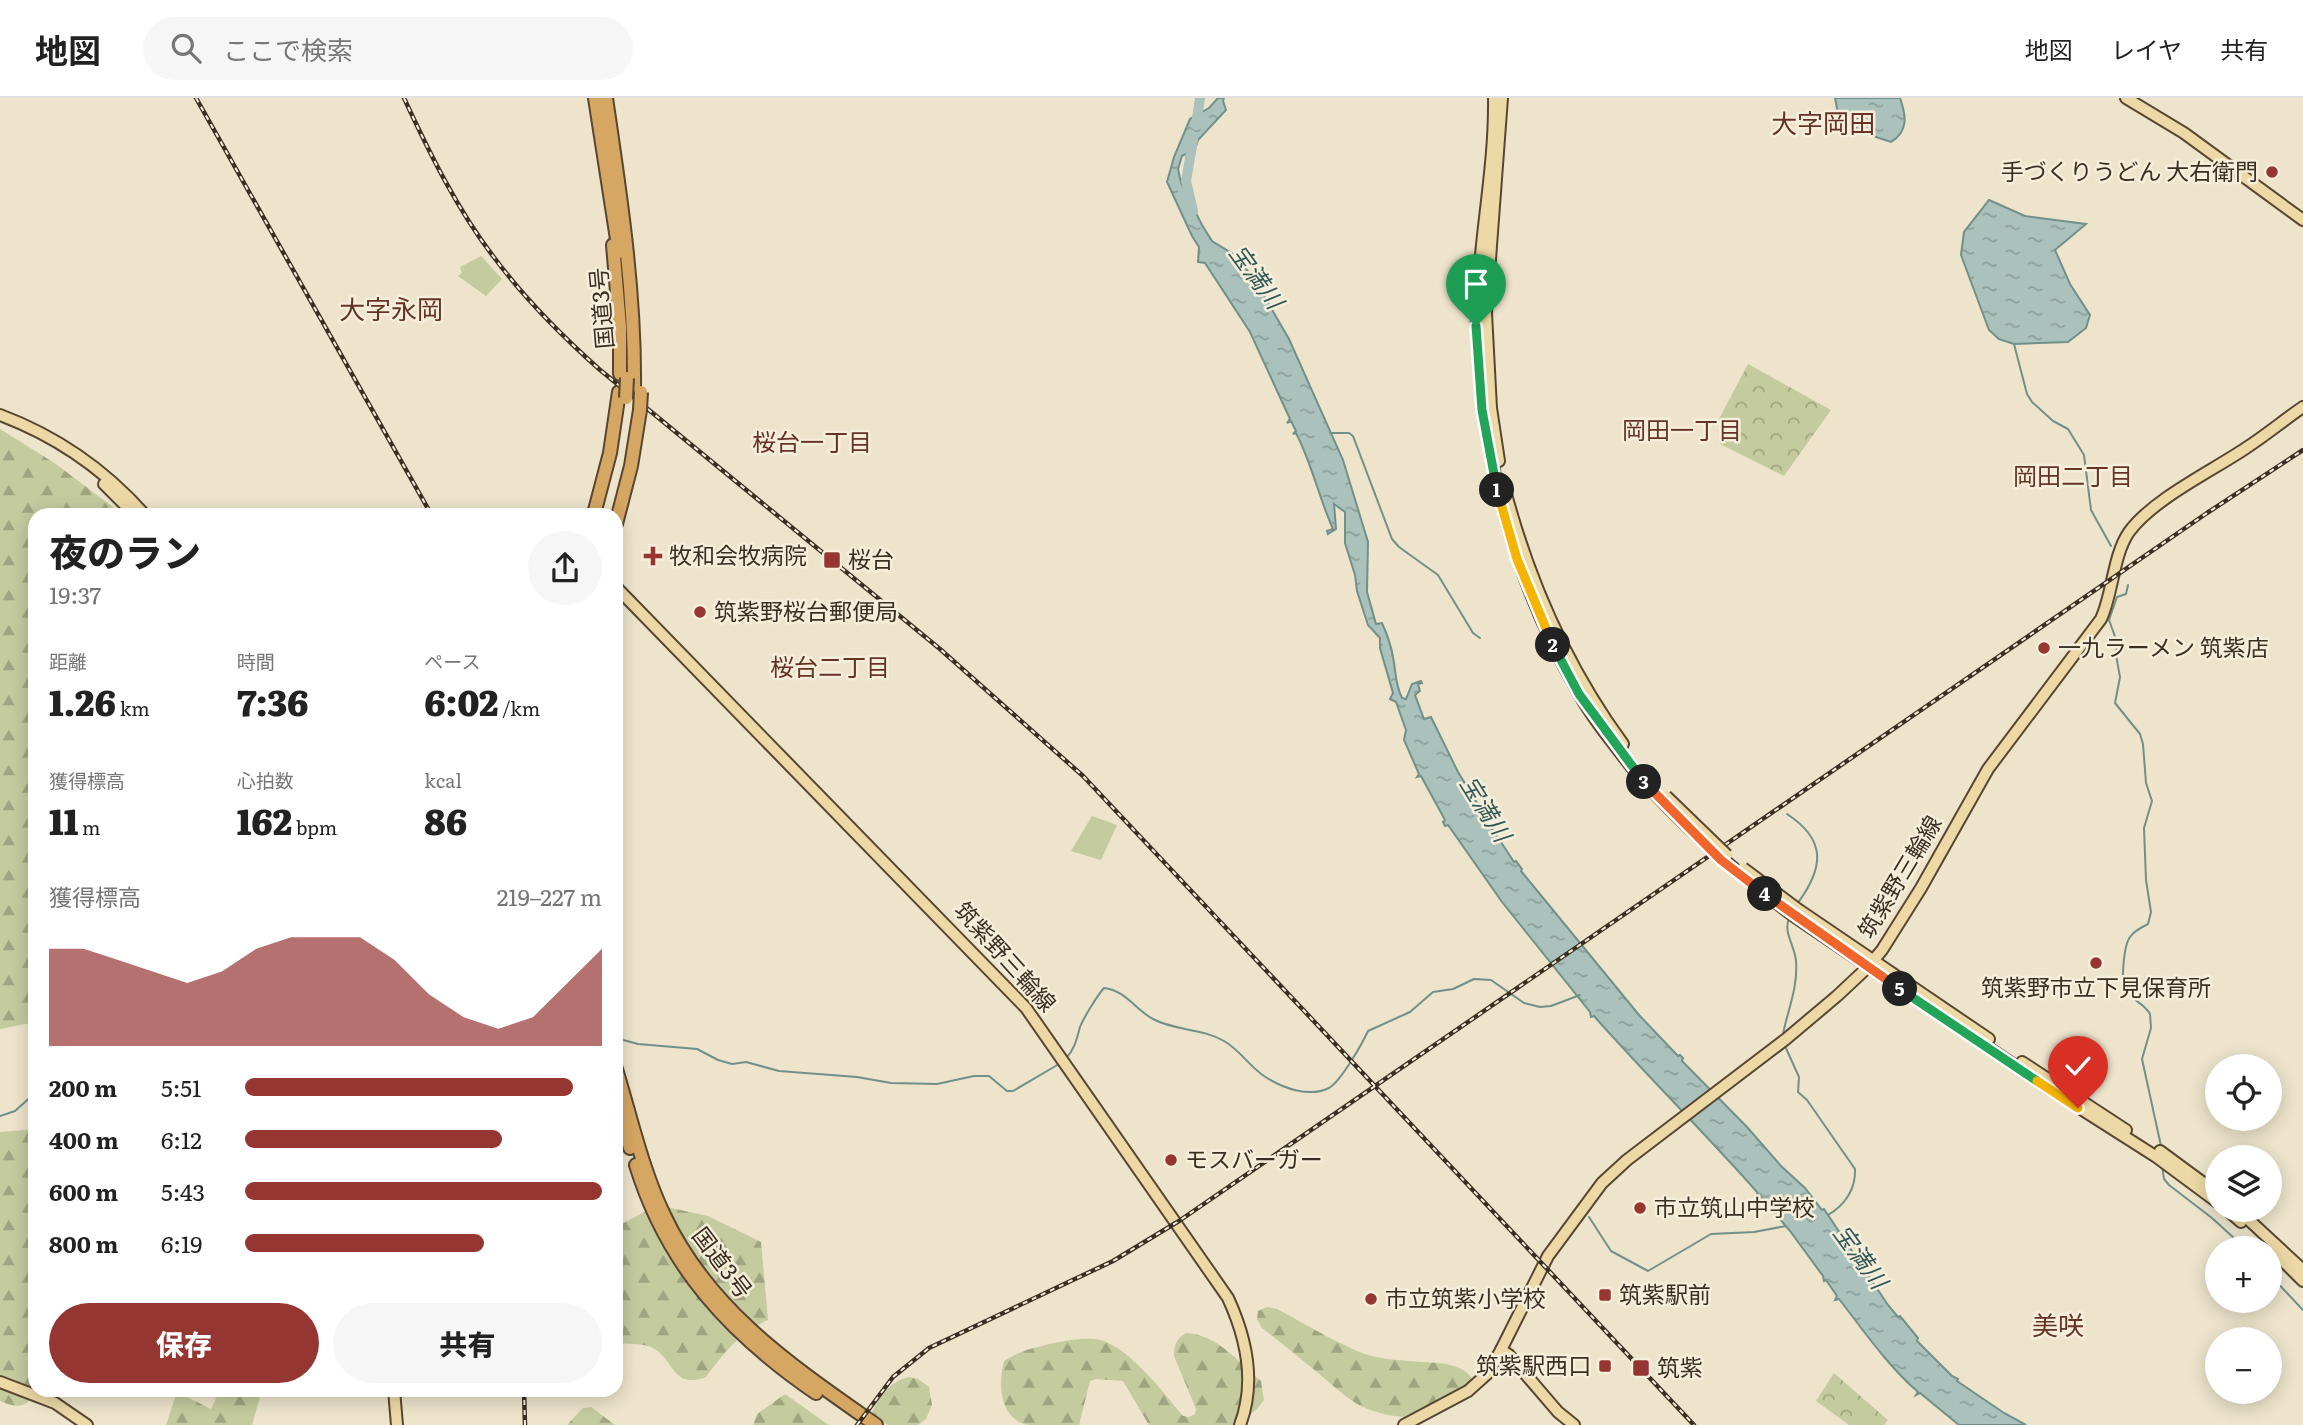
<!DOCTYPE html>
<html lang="ja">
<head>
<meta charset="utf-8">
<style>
	:root { --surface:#fff; --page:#f6f6f6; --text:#222; --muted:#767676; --line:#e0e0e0; --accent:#953633 }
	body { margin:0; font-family:Literata,"Noto Sans JP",serif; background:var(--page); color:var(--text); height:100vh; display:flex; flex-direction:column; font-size:26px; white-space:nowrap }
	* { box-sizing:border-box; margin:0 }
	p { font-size:23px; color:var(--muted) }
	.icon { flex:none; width:38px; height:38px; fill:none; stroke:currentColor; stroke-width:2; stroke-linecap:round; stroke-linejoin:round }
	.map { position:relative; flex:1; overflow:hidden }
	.drawer { position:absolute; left:28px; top:410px; width:595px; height:889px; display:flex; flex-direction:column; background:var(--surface); border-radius:21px; box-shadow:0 4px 18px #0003 }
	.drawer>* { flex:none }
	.buttons { position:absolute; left:2205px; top:956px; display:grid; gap:14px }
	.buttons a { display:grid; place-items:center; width:77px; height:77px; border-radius:50%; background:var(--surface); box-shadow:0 4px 18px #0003; font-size:35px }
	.pin { position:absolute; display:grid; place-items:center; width:60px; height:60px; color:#fff; margin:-72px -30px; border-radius:50% 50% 50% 0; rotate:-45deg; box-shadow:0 0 7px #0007 }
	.pin .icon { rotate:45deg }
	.km { position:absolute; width:35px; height:35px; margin:-18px; border-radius:50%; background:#222; color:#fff; font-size:19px; line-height:35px; text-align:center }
	.round { display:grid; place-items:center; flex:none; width:74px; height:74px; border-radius:37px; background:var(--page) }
	.head { display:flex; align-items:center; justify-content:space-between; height:119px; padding:0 21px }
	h1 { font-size:38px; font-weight:800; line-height:52px }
	.metrics { display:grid; grid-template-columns:repeat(3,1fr); gap:10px; height:119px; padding:7px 21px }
	.metrics div { display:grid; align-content:center }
	.metrics b { font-size:35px; font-weight:800 }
	.metrics small { font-size:19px; font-weight:400 }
	.metrics p { font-size:19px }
	.chart { height:196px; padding:14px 21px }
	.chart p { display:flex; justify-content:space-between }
	.chart svg { width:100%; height:126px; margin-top:7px; fill:var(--accent); opacity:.7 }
	.action { display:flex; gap:14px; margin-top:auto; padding:14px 21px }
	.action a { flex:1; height:80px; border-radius:42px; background:var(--accent); color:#fff; font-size:28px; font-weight:800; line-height:80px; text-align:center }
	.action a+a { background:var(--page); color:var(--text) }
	ul { padding:0 21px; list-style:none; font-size:23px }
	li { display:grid; grid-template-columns:112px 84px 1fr; align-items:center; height:52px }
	li i { height:18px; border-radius:9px; background:var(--accent) }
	header { display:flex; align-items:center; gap:42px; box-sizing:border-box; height:98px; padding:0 35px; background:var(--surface); border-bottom:2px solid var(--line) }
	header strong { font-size:33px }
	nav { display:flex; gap:38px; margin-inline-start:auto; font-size:24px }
	.search { width:490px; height:63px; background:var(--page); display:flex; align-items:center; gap:18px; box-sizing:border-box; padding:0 24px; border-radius:38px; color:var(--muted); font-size:26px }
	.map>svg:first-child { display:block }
	.grass { fill:#c4cb9f }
	.forest { fill:url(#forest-firs) }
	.park { fill:url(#park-crowns) }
	.water { fill:url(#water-ripples); stroke:#71908a; stroke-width:2 }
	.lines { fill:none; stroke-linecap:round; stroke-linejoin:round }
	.stream { stroke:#71908a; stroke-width:2 }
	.river { stroke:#abc2bc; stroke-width:10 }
	.major-casing { stroke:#584633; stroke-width:14 }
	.highway-casing { stroke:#584633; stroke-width:16 }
	.major { stroke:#edd9a6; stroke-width:10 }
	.highway { stroke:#d6a762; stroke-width:12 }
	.rail-casing { stroke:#3b2f22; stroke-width:4.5 }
	.rail { stroke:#f5eeda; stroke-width:2; stroke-dasharray:5; stroke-linecap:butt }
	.major-bridge-casing { stroke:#584633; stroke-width:14; stroke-linecap:butt }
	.highway-bridge-casing { stroke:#584633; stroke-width:16; stroke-linecap:butt }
	.major-bridge { stroke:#edd9a6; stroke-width:10 }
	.highway-bridge { stroke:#d6a762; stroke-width:12 }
	.split-1-casing { stroke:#fff; stroke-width:14 }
	.split-2-casing { stroke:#fff; stroke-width:14 }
	.split-3-casing { stroke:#fff; stroke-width:14 }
	.split-4-casing { stroke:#fff; stroke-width:14 }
	.split-5-casing { stroke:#fff; stroke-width:14 }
	.split-6-casing { stroke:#fff; stroke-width:14 }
	.split-7-casing { stroke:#fff; stroke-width:14 }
	.split-1 { stroke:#22a559; stroke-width:9 }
	.split-2 { stroke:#f5b400; stroke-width:9 }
	.split-3 { stroke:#22a559; stroke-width:9 }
	.split-4 { stroke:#f0652b; stroke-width:9 }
	.split-5 { stroke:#f0652b; stroke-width:9 }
	.split-6 { stroke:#22a559; stroke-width:9 }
	.split-7 { stroke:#f5b400; stroke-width:9 }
	.poi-dot { fill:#953633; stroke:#f5eeda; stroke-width:2.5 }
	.labels { text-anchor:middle; stroke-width:5; stroke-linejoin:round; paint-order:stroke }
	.poi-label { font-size:23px; fill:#3b2f22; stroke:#f5eeda; text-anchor:start }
	.street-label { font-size:23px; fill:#3b2f22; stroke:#f5eeda }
	.water-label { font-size:24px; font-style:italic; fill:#325958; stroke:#f5eeda }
	.neighbourhood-label { font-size:24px; fill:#653424; stroke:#f5eeda }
	.quarter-label { font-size:26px; fill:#653424; stroke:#f5eeda }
</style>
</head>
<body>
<header>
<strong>地図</strong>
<div class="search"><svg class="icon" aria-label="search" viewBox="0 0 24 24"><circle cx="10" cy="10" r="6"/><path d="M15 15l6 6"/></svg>ここで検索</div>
<nav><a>地図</a><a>レイヤ</a><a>共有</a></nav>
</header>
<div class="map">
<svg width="2303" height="1327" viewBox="0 0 2303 1327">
	<defs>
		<pattern id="forest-firs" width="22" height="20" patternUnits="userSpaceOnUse" patternTransform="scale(1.75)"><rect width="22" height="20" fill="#c4cb9f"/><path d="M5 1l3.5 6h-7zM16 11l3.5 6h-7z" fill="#a0a581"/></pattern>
		<pattern id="park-crowns" width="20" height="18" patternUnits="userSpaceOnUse" patternTransform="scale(1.75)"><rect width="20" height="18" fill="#c4cb9f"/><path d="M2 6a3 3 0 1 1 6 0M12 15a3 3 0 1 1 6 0" fill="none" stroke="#a0a581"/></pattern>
		<pattern id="water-ripples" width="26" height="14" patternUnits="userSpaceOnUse" patternTransform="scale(1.75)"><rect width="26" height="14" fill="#abc2bc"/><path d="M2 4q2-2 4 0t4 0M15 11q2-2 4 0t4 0" fill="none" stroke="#8c9e98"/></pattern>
	</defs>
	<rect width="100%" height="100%" fill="#ede4cb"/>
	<g class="grass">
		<polygon points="481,158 502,181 486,198 458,178 462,175 460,169"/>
		<polygon points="1092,718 1117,727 1101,762 1071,753"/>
	</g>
	<g class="forest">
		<polygon points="0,331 56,366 122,416 35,416 35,924 0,931"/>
		<path d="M35 1031V1292H41C26 1308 21 1312 0 1303V1034Z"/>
		<path d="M662 1108 708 1118 761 1144 768 1222C740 1234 724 1255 706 1279 671 1292 675 1260 651 1249 640 1245 627 1246 616 1245V1129L650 1111Z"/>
		<path d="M1267 1209 1277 1211C1303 1225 1330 1241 1357 1253 1373 1260 1392 1262 1409 1263 1426 1265 1453 1263 1466 1274 1497 1299 1425 1319 1409 1319 1395 1319 1381 1316 1368 1311 1352 1305 1337 1291 1324 1280 1304 1263 1283 1246 1262 1230L1257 1221 1258 1213Z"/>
		<path d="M1186 1235C1216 1236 1239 1264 1261 1283L1264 1302 1257 1311 1237 1327H1149L1123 1283 1096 1281 1090 1283 1079 1327C1062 1327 1045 1327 1029 1327 999 1322 998 1286 1004 1263 1019 1253 1033 1250 1050 1246 1064 1243 1080 1240 1094 1241 1125 1243 1164 1295 1183 1318L1189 1319 1195 1316 1196 1311 1174 1258C1174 1247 1176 1241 1186 1235Z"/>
		<path d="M909 1279 918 1281 929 1289 932 1307 926 1321 918 1327H888L871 1317C877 1301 891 1282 909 1279Z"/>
		<polygon points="220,1292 262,1292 252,1327 166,1327 177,1294 211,1311"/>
		<polygon points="785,1296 823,1323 829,1327 753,1327 757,1316"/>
		<polygon points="591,1309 615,1327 567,1327 583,1310"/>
	</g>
	<g class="park">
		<polygon points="1748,266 1831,312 1784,378 1720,346 1730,327 1719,321"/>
		<polygon points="1834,1275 1888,1322 1884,1327 1849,1327 1816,1303"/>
	</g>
	<g class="water">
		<path d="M1218 0H1224L1223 3 1226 12 1198 42 1195 51 1182 58 1178 71 1181 85 1202 127 1212 143 1238 159 1260 191 1289 241 1343 362 1368 444 1367 494 1376 526 1382 525C1387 536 1391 547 1393 559 1396 574 1395 586 1402 600L1406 601 1412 586 1421 583 1422 585 1418 586 1420 593 1415 597 1424 621 1431 619 1458 674 1479 708 1478 709 1514 764 1516 763 1522 771 1521 773 1639 917 1678 958 1680 957 1683 960 1682 963 1747 1029 1781 1068 1805 1090 1822 1112 1824 1111 1888 1207 1898 1219 1900 1218 1918 1240 1917 1243 1952 1278 1958 1281 1957 1283 2004 1315 2026 1327H1959L1920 1295 1916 1297 1918 1294C1887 1267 1864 1233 1839 1201L1835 1202 1837 1198 1826 1182 1824 1183 1823 1178 1790 1133 1760 1098 1758 1099 1757 1094C1704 1034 1647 978 1594 918L1591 919 1590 914 1502 804 1448 727 1445 728 1443 724 1445 722 1421 678 1417 679 1419 676 1404 642 1406 632 1396 604 1390 601 1393 595 1380 550V540L1368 527 1357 493 1355 477 1345 445V414L1334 406 1336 431 1328 436 1327 433 1333 431C1319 400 1312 366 1296 335L1293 336 1296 333 1291 323 1287 325 1290 321 1250 234 1205 165 1198 164 1199 149 1192 138 1167 84 1174 59 1190 21 1209 10Z"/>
		<path d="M1835 0H1900C1906 17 1909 33 1891 44L1867 36 1839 21Z"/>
		<polygon points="1989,102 2025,118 2086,126 2055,152 2070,186 2090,217 2086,230 2068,244 2014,246 1999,241 1989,232 1961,157 1964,134"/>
	</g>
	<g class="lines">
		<g class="stream">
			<polyline points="2014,246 2027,296 2032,304 2053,323 2068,331 2084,357 2091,412 2111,448"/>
			<polyline points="1330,335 1349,335 1353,338 1392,441 1399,449 1438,477 1473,535 1480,540"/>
			<path d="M2128 487 2126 496 2117 499 2109 522 2117 544 2116 557 2120 579 2115 605 2140 636 2143 646 2146 685 2152 703 2144 730 2146 782 2151 814 2148 826C2142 829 2134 833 2130 839 2124 847 2120 885 2126 893 2132 902 2145 906 2150 916L2151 930 2142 961 2161 1048"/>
			<path d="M1787 716C1827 742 1824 770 1797 806"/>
			<path d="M1783 936C1788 911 1798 890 1796 863 1795 848 1783 835 1789 820"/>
			<polyline points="616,940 638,946 697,951 718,962 732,966 746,964 779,973 857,979 891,985 937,986 974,978 989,978 1007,993 1013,993 1059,966"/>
			<path d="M1785 948 1799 979 1798 994 1807 1002 1855 1071C1856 1091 1845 1107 1828 1117"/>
			<path d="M1066 960C1075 951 1077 940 1080 929 1084 919 1097 898 1104 890 1125 892 1136 912 1153 921 1175 933 1202 930 1224 943 1240 952 1249 968 1264 978 1282 990 1309 1000 1329 990 1341 983 1362 946 1368 933L1410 914 1433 894 1453 891 1474 881 1491 882 1524 905 1540 909 1551 908 1580 897"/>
			<polyline points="0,1018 15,1013 35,995"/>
			<polyline points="2162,1068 2164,1081 2169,1087 2212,1120 2245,1150"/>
			<polyline points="1589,1119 1611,1153 1648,1173 1711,1136 1754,1134 1786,1128"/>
			<polyline points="2270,1177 2303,1212"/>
		</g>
		<g class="river">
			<polyline points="1196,27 1200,0"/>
			<polyline points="1193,113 1186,83 1193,42"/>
		</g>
		<g class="major-casing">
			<g id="major">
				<path d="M1494 0C1495 71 1479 141 1477 212 1476 232 1478 251 1480 271 1488 386 1521 494 1578 594 1594 623 1617 650 1637 676"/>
				<polyline points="2126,0 2184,35 2303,122"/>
				<path d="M0 317C56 338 105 372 144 416"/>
				<polyline points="1499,363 1491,310 1486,215 1502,0"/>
				<polyline points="104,386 134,416"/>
				<path d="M1506 396C1530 485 1569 572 1623 646"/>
				<path d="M616 489 1026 910 1228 1200C1246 1239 1256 1285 1240 1327"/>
				<polyline points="1799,812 1989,941"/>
				<polyline points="1795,819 2045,988 2155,1058 2217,1104"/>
				<polyline points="2022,964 2126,1032"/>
				<polyline points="2160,1053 2217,1095"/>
				<polyline points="2226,1111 2241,1124"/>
				<polyline points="2237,1111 2303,1172"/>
				<polyline points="2270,1150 2303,1183"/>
				<polyline points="1501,1252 1509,1257 1558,1314 1574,1327"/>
				<polyline points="0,1284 55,1305 87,1327"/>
				<polyline points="394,1292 397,1327"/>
				<path d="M1404 1327 1468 1293 1487 1276 1501 1252 1548 1158 1602 1085 1627 1062 1786 941 1837 898 1868 869 1882 852 1921 790 1988 671 2101 521C2113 495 2113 457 2129 434 2153 401 2212 373 2246 350 2266 337 2284 322 2303 309"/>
			</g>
		</g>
		<g class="highway-casing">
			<g id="highway">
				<polyline points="595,0 619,154"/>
				<path d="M606 0C620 95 635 191 634 288"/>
				<polyline points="613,147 620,229 620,276"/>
				<polyline points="594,416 610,355 619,294"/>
				<polyline points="616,426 631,368 640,312"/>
				<path d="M616 971C631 1020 642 1071 664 1117 709 1213 792 1268 876 1327"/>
				<polyline points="616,1000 630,1050"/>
				<path d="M636 1067C667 1168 730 1236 816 1295"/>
			</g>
		</g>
		<use href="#major" class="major"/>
		<use href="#highway" class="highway"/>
		<g class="rail-casing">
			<g id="rail">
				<polyline points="196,0 431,416"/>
				<path d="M404 0C429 54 457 111 493 158 524 200 561 237 599 271L940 551 1083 678 1694 1327"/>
				<polyline points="524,1292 525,1327"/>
				<polyline points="857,1327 893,1279 929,1250 1113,1163 1179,1123 2207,415 2303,352"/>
			</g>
		</g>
		<use href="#rail" class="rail"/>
		<g class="major-bridge-casing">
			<g id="major-bridge">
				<path d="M1637 676C1685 730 1737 776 1795 819"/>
				<polyline points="1666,698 1727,757"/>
				<polyline points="1743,770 1799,812"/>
			</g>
		</g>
		<g class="highway-bridge-casing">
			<g id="highway-bridge">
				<polyline points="626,300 627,280"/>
				<polyline points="640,312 641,294"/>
			</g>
		</g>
		<use href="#major-bridge" class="major-bridge"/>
		<use href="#highway-bridge" class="highway-bridge"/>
	</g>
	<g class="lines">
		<g class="split-1-casing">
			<polyline id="split-1" points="1476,228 1482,312 1497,392"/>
		</g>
		<g class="split-2-casing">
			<polyline id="split-2" points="1497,392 1517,461 1553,547"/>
		</g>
		<g class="split-3-casing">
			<polyline id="split-3" points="1553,547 1579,596 1644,684"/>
		</g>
		<g class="split-4-casing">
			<polyline id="split-4" points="1644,684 1721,762 1765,796"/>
		</g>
		<g class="split-5-casing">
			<polyline id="split-5" points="1765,796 1900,891"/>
		</g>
		<g class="split-6-casing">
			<polyline id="split-6" points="1900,891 2037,983"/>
		</g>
		<g class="split-7-casing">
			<polyline id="split-7" points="2037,983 2078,1010"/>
		</g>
		<use href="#split-1" class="split-1"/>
		<use href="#split-2" class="split-2"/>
		<use href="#split-3" class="split-3"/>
		<use href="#split-4" class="split-4"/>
		<use href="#split-5" class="split-5"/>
		<use href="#split-6" class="split-6"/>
		<use href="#split-7" class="split-7"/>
	</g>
	<g class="poi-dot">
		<circle cx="2272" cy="74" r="7"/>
		<path d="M649.5 447.5h7v7h7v7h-7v7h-7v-7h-7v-7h7z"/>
		<rect x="823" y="453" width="18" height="18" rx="3.5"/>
		<circle cx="700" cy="514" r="7"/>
		<circle cx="2044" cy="550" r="7"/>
		<circle cx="2096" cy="865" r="7"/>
		<circle cx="1171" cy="1062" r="7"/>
		<circle cx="1640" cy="1110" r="7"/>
		<rect x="1598" y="1190" width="14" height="14" rx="3.5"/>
		<circle cx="1371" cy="1201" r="7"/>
		<rect x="1598" y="1261" width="14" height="14" rx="3.5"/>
		<rect x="1632" y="1261" width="18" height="18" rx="3.5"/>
	</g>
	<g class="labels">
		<g class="poi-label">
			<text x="2258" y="82" text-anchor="end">手づくりうどん 大右衛門</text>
			<text x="669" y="466">牧和会牧病院</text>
			<text x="848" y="470">桜台</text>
			<text x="714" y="522">筑紫野桜台郵便局</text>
			<text x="2058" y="558">一九ラーメン 筑紫店</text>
			<text x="2096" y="898" text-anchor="middle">筑紫野市立下見保育所</text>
			<text x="1185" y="1070">モスバーガー</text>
			<text x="1654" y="1118">市立筑山中学校</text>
			<text x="1619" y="1205">筑紫駅前</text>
			<text x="1385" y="1209">市立筑紫小学校</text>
			<text x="1591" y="1276" text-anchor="end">筑紫駅西口</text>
			<text x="1657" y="1278">筑紫</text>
		</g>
		<g class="street-label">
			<text transform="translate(602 210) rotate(-95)" y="8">国道3号</text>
			<text transform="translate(1900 779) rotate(-59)" y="8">筑紫野三輪線</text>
			<text transform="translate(1005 859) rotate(48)" y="8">筑紫野三輪線</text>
			<text transform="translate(722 1165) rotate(53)" y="8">国道3号</text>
		</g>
		<g class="water-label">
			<text transform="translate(1256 179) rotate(54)" y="8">宝満川</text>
			<text transform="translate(1485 711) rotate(58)" y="8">宝満川</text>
			<text transform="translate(1860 1159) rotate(54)" y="8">宝満川</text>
		</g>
		<g class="neighbourhood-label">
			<text x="1682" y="341">岡田一丁目</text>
			<text x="812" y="353">桜台一丁目</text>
			<text x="2073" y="387">岡田二丁目</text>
			<text x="830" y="578">桜台二丁目</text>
		</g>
		<g class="quarter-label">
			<text x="1823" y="35">大字岡田</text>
			<text x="391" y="221">大字永岡</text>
			<text x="2058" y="1237">美咲</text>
		</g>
	</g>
</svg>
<div class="buttons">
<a><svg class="icon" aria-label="locate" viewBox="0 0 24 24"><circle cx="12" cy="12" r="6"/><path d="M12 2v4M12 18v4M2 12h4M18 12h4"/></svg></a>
<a><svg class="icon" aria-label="layers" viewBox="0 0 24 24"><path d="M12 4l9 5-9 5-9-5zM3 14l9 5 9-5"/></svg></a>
<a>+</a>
<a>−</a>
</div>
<div class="pin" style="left:1476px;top:228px;background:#1e9e55"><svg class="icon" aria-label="arrive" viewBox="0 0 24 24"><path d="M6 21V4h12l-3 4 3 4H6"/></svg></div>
<div class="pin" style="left:2078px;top:1010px;background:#d93025"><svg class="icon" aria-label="check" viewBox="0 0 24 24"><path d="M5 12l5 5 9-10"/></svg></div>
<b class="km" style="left:1497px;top:392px">1</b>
<b class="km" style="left:1553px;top:547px">2</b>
<b class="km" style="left:1644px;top:684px">3</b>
<b class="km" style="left:1765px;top:796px">4</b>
<b class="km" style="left:1900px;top:891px">5</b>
<section class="drawer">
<div class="head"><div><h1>夜のラン</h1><p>19:37</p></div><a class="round"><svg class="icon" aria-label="share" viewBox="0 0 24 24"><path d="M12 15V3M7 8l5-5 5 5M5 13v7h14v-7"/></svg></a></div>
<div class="metrics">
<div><p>距離</p><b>1.26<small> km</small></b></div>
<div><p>時間</p><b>7:36</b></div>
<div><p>ペース</p><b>6:02<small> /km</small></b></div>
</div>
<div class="metrics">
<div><p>獲得標高</p><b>11<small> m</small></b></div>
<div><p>心拍数</p><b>162<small> bpm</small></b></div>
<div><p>kcal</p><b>86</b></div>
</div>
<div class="chart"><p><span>獲得標高</span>219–227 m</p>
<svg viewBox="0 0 160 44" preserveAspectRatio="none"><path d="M0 44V10L10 10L20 14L30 18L40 22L50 18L60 10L70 6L80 6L90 6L100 14L110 26L120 34L130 38L140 34L150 22L160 10V44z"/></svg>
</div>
<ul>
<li><b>200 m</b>5:51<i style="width:92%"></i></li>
<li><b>400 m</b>6:12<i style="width:72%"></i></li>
<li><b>600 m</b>5:43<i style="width:100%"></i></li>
<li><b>800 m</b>6:19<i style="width:67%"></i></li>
</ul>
<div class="action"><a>保存</a><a>共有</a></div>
</section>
</div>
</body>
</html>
